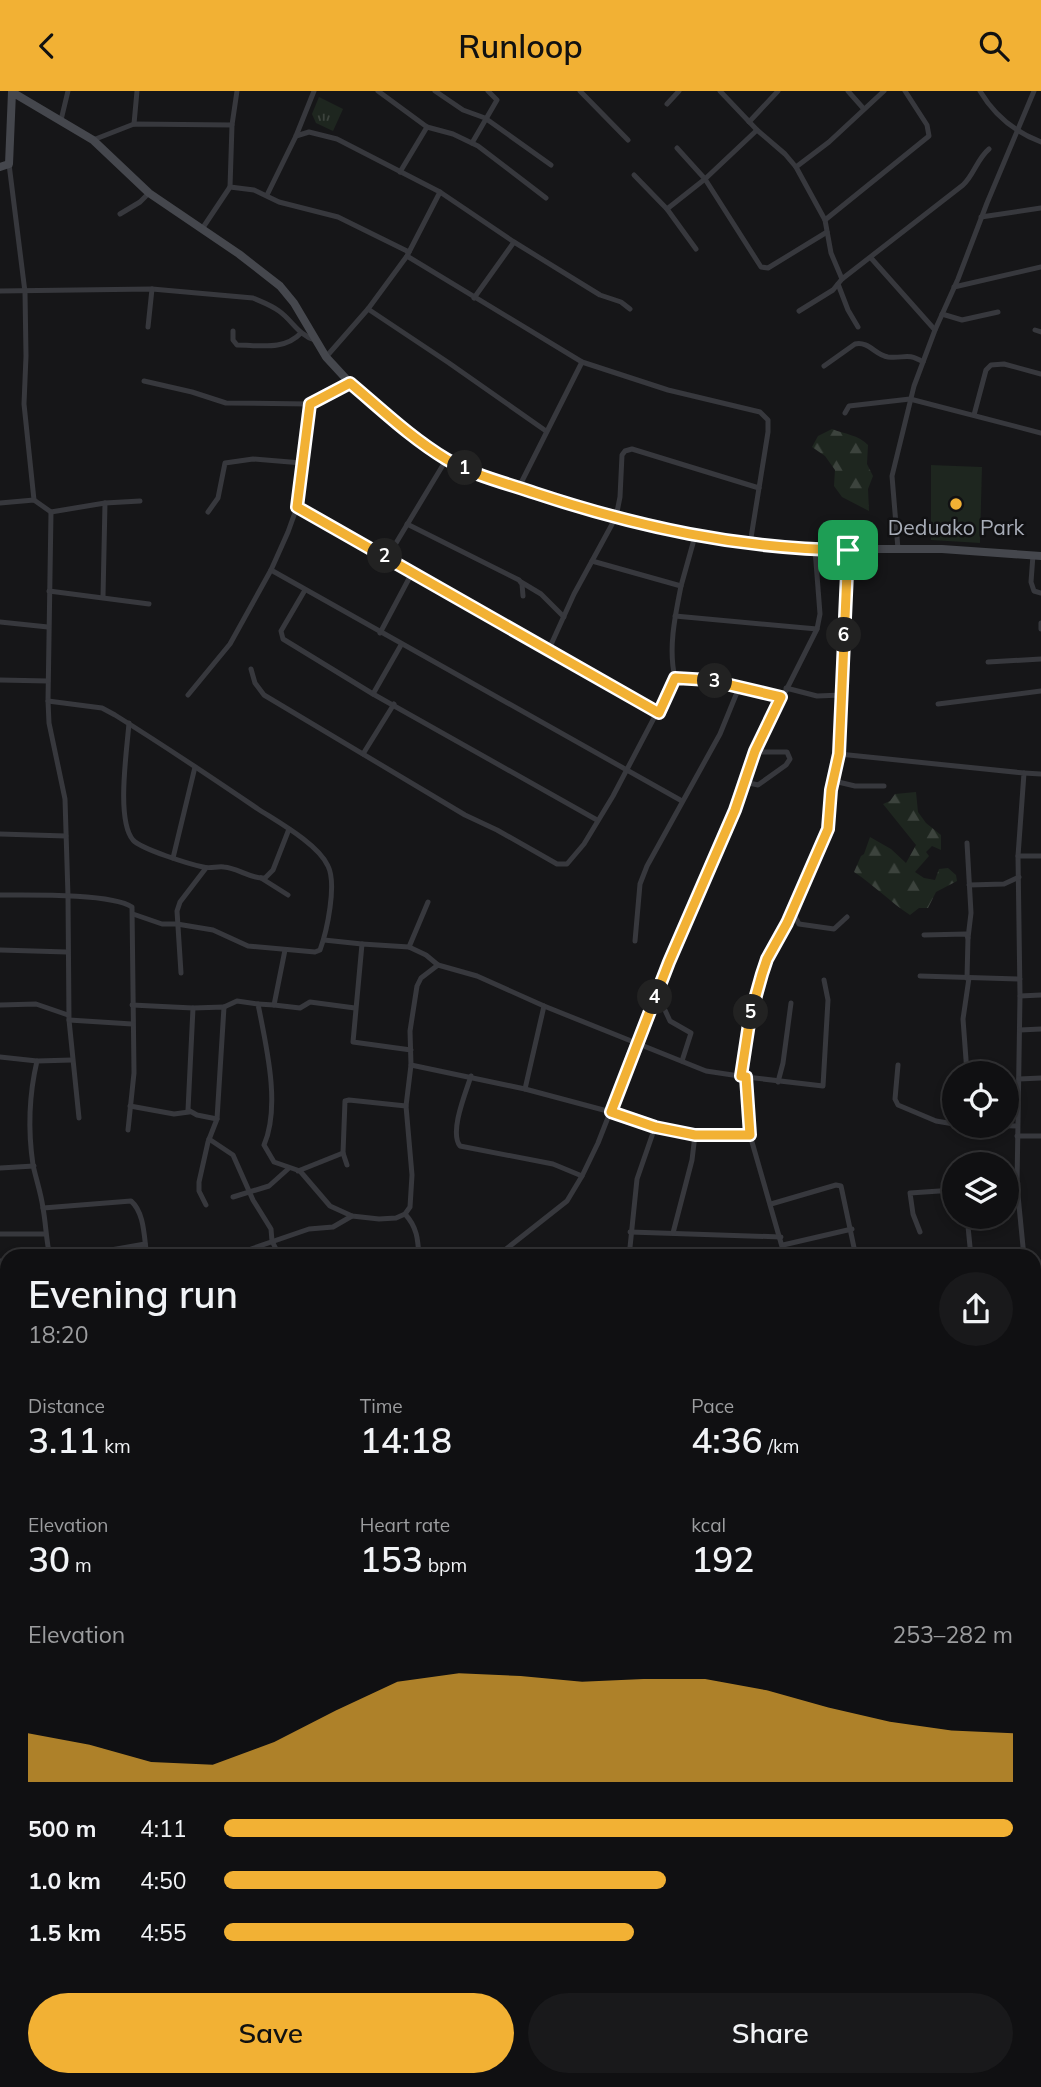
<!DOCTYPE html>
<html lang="en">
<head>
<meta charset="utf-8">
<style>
	:root { --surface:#101012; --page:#19191b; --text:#f1f3f6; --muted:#9c9d9f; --line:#303032; --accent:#f2b134 }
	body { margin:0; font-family:Mulish,sans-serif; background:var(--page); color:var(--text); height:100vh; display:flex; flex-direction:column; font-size:26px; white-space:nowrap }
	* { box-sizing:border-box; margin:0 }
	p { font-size:23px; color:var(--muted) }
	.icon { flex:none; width:38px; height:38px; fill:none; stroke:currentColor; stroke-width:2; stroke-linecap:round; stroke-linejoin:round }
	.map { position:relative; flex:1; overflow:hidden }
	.drawer { position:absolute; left:0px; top:1158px; width:1041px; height:838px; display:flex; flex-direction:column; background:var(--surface); border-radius:21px 21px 0 0; box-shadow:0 4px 10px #0003,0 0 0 2px var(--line) }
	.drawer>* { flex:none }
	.fabs { position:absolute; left:942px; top:970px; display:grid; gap:14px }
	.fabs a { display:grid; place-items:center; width:77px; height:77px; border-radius:50%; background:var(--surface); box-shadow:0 4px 10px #0003,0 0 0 2px var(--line); font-size:35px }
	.pin { position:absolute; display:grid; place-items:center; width:60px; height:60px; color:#fff; margin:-30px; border-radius:14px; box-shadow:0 4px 10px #0006 }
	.km { position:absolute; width:35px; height:35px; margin:-18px; border-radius:50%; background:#222; color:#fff; font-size:19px; line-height:35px; text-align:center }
	.round { display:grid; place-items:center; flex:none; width:74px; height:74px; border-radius:37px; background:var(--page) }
	.summary { display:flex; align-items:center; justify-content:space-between; height:119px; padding:0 28px }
	h1 { font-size:38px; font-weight:600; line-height:52px }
	.metrics { display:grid; grid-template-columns:repeat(3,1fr); gap:10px; height:119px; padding:7px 28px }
	.metrics div { display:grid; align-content:center }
	.metrics b { font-size:35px; font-weight:600 }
	.metrics small { font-size:19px; font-weight:400 }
	.metrics p { font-size:19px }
	.chart { height:196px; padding:14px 28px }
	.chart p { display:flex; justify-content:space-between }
	.chart svg { width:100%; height:126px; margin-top:7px; fill:var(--accent); opacity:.7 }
	.action { display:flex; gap:14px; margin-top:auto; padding:14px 28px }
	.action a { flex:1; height:80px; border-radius:42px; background:var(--accent); color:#111; font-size:28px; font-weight:600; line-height:80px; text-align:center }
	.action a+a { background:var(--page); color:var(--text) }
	ul { padding:0 28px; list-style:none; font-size:23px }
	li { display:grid; grid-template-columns:112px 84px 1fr; align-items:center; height:52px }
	li i { height:18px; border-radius:9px; background:var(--accent) }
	header { display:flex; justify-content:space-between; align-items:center; height:91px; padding:0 28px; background:var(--accent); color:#111; font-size:32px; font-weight:600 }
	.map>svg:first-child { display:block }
	.grass { fill:url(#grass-tufts) }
	.forest { fill:url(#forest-firs) }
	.wetland { fill:url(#wetland-marsh) }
	.pitch { fill:#1e261f }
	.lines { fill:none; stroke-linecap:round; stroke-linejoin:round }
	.stream { stroke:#2c353c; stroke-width:2 }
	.street { stroke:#37383d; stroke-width:5 }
	.secondary { stroke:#45474d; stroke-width:8 }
	.route-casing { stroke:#fff; stroke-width:14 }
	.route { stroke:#f2b134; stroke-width:9 }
	.poi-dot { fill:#f2b134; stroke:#111113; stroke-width:2.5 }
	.labels { text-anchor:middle; stroke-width:5; stroke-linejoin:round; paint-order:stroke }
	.poi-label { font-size:21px; fill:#a8adb8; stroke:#111113 }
</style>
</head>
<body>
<header><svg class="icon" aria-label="back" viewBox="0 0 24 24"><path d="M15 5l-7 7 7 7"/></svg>Runloop<svg class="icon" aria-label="search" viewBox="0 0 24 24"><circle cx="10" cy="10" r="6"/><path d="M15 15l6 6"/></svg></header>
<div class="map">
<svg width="1041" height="1996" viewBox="0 0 1041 1996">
	<defs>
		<pattern id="grass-tufts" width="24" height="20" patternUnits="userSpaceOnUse" patternTransform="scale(1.75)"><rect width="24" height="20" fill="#1e261f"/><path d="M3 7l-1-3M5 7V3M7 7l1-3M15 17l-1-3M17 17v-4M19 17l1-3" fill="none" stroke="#3c433d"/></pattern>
		<pattern id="forest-firs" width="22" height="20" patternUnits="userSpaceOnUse" patternTransform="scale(1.75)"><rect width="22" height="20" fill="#1e261f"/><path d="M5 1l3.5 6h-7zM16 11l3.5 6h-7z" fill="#3c433d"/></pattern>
		<pattern id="wetland-marsh" width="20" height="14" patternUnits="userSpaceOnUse" patternTransform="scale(1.75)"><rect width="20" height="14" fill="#1e261f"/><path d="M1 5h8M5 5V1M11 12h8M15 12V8" fill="none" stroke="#3c433d"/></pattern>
	</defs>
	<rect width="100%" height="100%" fill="#161618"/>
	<g class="grass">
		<polygon points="319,6 343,18 333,40 316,32 312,23"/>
		<polygon points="1041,1963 1041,1996 786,1996 811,1993 811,1990 1034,1990 1034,1964"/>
		<polygon points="403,1990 495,1990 493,1996 393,1996"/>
		<polygon points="530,1990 623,1990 619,1996 530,1996"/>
	</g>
	<g class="forest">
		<path d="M832 338C844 343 859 344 868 354L867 373 873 385 868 398 869 420 842 406 834 395 835 379 825 365 812 356 818 345Z"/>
		<path d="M916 701 918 721 926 732 941 744V759L932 755 926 761 929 765 915 781 924 787 935 789 939 778 948 777 956 784 957 790 936 801 928 817H919L910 824C890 811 874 794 854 781L861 765 864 763 870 746 891 758 906 772 916 754 883 713 890 710 895 703Z"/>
	</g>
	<g class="wetland">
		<polygon points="1041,1691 1041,1807 1034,1806 1034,1693"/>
		<polygon points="169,1990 403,1990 393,1996 169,1996"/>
	</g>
	<polygon class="pitch" points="931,374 982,376 980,452 931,449"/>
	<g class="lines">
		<g class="stream">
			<polyline points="1034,1739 1041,1737"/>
			<polyline points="1034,1795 1041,1796"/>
			<polyline points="344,1996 354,1990"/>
		</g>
		<g class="street">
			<polyline points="378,0 427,36 453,43 478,55 546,107"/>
			<polyline points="435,0 463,19 485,27 551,74"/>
			<polyline points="580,0 628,49"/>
			<polyline points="720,0 757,39 785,63 796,76 825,129 831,162 842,188"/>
			<polyline points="848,0 863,17"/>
			<path d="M980 0C994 24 1015 41 1041 51"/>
			<polyline points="667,13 679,0"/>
			<polyline points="61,29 68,0"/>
			<polyline points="749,31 778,0"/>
			<polyline points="134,33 137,0"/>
			<polyline points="232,34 237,0"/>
			<polyline points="296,45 309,41 337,48 440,101 514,151"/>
			<polyline points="93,49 134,33 232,34 230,96"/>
			<polyline points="472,52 497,9 488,0"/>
			<polyline points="677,57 705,88 761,176 768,177 827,141"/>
			<polyline points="9,73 25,201 26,265 24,313 34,409"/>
			<polyline points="796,76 829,51 884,0"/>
			<polyline points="400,81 427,36"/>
			<polyline points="634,84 667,118 705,88 757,39"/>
			<polyline points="267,104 296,45 314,0"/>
			<polyline points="667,118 696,158"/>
			<polyline points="120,123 140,111 149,102"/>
			<polyline points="981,126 1041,117"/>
			<polyline points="825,129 929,45 927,34 905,0"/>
			<polyline points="202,138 230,96 254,99 279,111 338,126 409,161"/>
			<polyline points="407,165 582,271 668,299 760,321 768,329 768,341 750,453"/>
			<polyline points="871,167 935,239"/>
			<polyline points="838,193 848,219 858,236"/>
			<polyline points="954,196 1041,176"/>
			<path d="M0 200 152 198 253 207C262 211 271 214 279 220 292 229 298 244 315 249"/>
			<polyline points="474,207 514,151 600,204 621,211 630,218"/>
			<polyline points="368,218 449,272 546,340"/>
			<path d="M799 220 833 199 842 188 963 94C974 84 977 68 989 58"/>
			<polyline points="942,223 962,229 998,221"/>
			<polyline points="148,236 152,198"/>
			<polyline points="1035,239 1041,241"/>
			<path d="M233 240V249L237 254C259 254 284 260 301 242"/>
			<polyline points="326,266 368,218 407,165 440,101"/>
			<path d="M824 275 855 253C869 250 875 264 888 266 904 268 907 261 923 271"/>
			<polyline points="144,290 192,301 226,312 310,313"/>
			<polyline points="845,322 849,315 910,308 1041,342"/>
			<polyline points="974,324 986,279 991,274 1004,273 1041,283"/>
			<polyline points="519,396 582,271"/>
			<polyline points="0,412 34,409 51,421 105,412 103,506"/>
			<polyline points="105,412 140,410"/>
			<polyline points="297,416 659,622"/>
			<polyline points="51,421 48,610 49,632 65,708 68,805 69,929 79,1027"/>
			<polyline points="208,421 218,407 225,372 253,368 302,372"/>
			<polyline points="407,433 519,489 522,493 523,505"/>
			<polyline points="898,458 892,385 914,295 935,239 958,188 987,112 1034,0"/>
			<polyline points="848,459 839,663 1024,682 1018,765 1020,905 1017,1094 1024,1166"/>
			<polyline points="1033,464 1031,491 1034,500 1041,502"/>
			<polyline points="387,467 446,369"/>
			<polyline points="271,479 682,710"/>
			<polyline points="521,491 541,503 564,526"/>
			<polyline points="681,495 695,445"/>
			<polyline points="305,499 281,540 283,548 373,603 597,729"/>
			<polyline points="49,500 149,513"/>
			<polyline points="675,525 817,538"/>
			<polyline points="0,531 48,536"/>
			<polyline points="1041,532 1041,538"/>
			<polyline points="380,542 413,480"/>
			<polyline points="549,558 574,503 592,470"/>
			<polyline points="988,571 1041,568"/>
			<path d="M251 578 255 592 264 604 465 724 497 739 557 773H567L584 753 613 705 675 587C668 558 675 525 681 495L592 470 616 426 620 406 622 364 625 360 632 358 759 397"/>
			<polyline points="675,587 709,589 781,606"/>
			<polyline points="0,589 48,590"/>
			<polyline points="786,597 817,605 842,604"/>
			<polyline points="373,603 401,554"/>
			<polyline points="188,604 230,553 271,479 288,441 297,416 310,313 350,292"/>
			<path d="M48 610 102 617 115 624C163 654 211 686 258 718 278 731 318 753 328 775 337 793 327 840 320 859L315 861 248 855 213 839 177 833H162L133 823"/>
			<polyline points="938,613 1041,600"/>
			<path d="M129 632C127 659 116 729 133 749 141 758 189 773 203 776 210 778 217 775 224 776 238 777 250 788 265 787L273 779 289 738"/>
			<polyline points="363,663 394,613"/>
			<polyline points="839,663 831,699 827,744 792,820 799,833 834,838 847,826"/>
			<polyline points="1024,682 1041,683"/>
			<polyline points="834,690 855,695 884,695"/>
			<polyline points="745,691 758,694 786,674 790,668 787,661 755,661"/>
			<polyline points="0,743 66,745"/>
			<polyline points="967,752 971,822 968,847"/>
			<polyline points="1018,765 1041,765"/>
			<polyline points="173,767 195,676"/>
			<polyline points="261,787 288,804"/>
			<polyline points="969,794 1004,793 1019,786"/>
			<path d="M0 804C27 804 112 802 132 816L134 982 128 1039"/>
			<polyline points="924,844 966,843 968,847 967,887"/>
			<polyline points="324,849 362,853"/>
			<polyline points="635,850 640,793 647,775 720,643 740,594"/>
			<polyline points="409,856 428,811"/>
			<polyline points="0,859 67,861"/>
			<polyline points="181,882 177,820 180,811 206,777"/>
			<polyline points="920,885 1020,888"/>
			<polyline points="657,902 670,930 691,942 682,970"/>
			<polyline points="1020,905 1041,904"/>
			<polyline points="258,913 274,914 285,859"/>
			<polyline points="0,914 36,913 68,924"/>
			<polyline points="132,914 193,917 224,916 217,1028 208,1051 199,1091 199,1100 206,1114"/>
			<polyline points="274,914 300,917 310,911 355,917"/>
			<path d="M224 916 237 910 258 913C266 954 281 1015 264 1054L274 1071 300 1080 330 1115 352 1125 379 1128 396 1127 405 1123 410 1116 412 1084 406 1015 411 974 410 940 417 895 421 887 438 874"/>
			<polyline points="193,917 188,1019 197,1024 217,1028"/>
			<polyline points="69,929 132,933"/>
			<polyline points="1020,939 1041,938"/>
			<polyline points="411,959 353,951 362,853 409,856 426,864 438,874 477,885 544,915 706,980 746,986 750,1044 785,1166"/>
			<polyline points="0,966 37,970"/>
			<polyline points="411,974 525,998 611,1021 655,1036 695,1044 750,1044"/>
			<polyline points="898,974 895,1008 898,1014 936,1030 954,1033"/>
			<polyline points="967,982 963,928 969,887"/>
			<path d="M471 985C466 1001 449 1041 460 1055L553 1073 582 1085"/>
			<polyline points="741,985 750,926 762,883 792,820"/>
			<polyline points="746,986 823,995 828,909 824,889"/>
			<polyline points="1019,988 1041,987"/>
			<polyline points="778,991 783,972 791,912"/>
			<polyline points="525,998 544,915"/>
			<polyline points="130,1015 174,1023 189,1021"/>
			<polyline points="981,1034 1017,1035"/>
			<polyline points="1017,1045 1041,1045"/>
			<polyline points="209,1048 233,1064 253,1109 271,1138 272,1150 280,1166"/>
			<polyline points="347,1074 343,1062 345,1010 349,1009 406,1015"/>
			<polyline points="0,1077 34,1075"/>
			<polyline points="298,1080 343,1062"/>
			<polyline points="233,1106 269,1095 288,1078"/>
			<polyline points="771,1113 836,1094 841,1095 856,1166"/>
			<path d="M43 1117 131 1110C145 1122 144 1148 147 1166"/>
			<path d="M405 1123C417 1136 418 1148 419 1166"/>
			<polyline points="967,1125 971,1166"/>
			<polyline points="630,1141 781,1146"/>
			<polyline points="920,1141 913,1123 910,1102 954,1099"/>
			<polyline points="673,1142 692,1069 695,1044"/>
			<polyline points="0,1143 45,1143"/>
			<polyline points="783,1154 852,1138"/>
			<path d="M50 1166C46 1149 46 1133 43 1117 41 1102 36 1088 33 1074 28 1040 29 1004 37 970L72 969"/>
			<polyline points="71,1166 145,1153"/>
			<polyline points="243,1166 251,1158 309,1138 333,1136 352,1125"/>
			<polyline points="496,1166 567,1110 582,1085 598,1052 669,871 735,719 755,661 817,538 820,523 815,458"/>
			<polyline points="629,1166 637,1088 655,1036"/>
			<polyline points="0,1170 7,1170"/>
			<polyline points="1034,1221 1041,1245"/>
			<polyline points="0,1264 7,1263"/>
			<polyline points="1034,1327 1041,1325"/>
			<polyline points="1034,1474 1041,1470"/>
			<polyline points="0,1488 5,1552"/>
			<polyline points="1034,1544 1040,1545"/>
			<polyline points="1034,1606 1039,1597 1041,1554"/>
			<polyline points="0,1654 7,1654"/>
			<polyline points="0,1980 7,1979"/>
			<polyline points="24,1990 25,1996"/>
		</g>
		<polyline class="secondary" points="0,76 9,73 12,1 93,49 149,102 239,163 280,195 294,212 326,266 350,292 402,336 446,369 479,383 580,417 695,445 750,453 815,458 942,458 1041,465"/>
	</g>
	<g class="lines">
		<g class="route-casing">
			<path id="route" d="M350 292C381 318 411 347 446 368 472 384 506 392 535 402 638 436 739 458 848 459L839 663 831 699 828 738 787 832 767 868 762 883 750 926 741 985 746 986 750 1044H695L655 1036 611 1021 669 871 735 719 755 660 781 606 709 589 675 587 659 622 297 416 310 313Z"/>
		</g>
		<use href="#route" class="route"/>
	</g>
	<circle class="poi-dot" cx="956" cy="413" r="7"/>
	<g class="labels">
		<g class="poi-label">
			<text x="956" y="444">Deduako Park</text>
		</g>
	</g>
</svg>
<div class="fabs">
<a><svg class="icon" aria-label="locate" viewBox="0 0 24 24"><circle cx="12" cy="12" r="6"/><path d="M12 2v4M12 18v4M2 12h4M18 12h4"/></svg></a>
<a><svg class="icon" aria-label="layers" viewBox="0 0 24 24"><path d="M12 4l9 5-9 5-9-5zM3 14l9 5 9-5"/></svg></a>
</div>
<div class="pin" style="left:848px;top:459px;background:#1e9e55"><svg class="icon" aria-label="arrive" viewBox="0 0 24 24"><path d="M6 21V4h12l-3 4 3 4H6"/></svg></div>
<b class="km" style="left:465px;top:377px">1</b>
<b class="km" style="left:385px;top:465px">2</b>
<b class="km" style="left:715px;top:590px">3</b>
<b class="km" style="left:655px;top:906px">4</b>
<b class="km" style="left:751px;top:921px">5</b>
<b class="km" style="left:844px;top:544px">6</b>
<section class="drawer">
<div class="summary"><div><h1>Evening run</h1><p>18:20</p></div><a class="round"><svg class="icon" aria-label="share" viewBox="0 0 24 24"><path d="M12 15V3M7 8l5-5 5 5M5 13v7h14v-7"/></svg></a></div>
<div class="metrics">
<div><p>Distance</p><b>3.11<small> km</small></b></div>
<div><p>Time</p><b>14:18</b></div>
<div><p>Pace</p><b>4:36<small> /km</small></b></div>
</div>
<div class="metrics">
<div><p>Elevation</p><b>30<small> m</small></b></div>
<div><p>Heart rate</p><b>153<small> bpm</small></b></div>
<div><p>kcal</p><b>192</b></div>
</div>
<div class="chart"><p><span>Elevation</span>253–282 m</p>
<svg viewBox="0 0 160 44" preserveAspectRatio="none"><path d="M0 44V27L10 31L20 37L30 38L40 30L50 19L60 9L70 6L80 7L90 9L100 8L110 8L120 12L130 18L140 23L150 26L160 27V44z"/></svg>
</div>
<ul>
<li><b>500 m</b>4:11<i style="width:100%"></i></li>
<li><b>1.0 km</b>4:50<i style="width:56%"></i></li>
<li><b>1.5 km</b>4:55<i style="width:52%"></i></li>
</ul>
<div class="action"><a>Save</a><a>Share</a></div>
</section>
</div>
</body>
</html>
